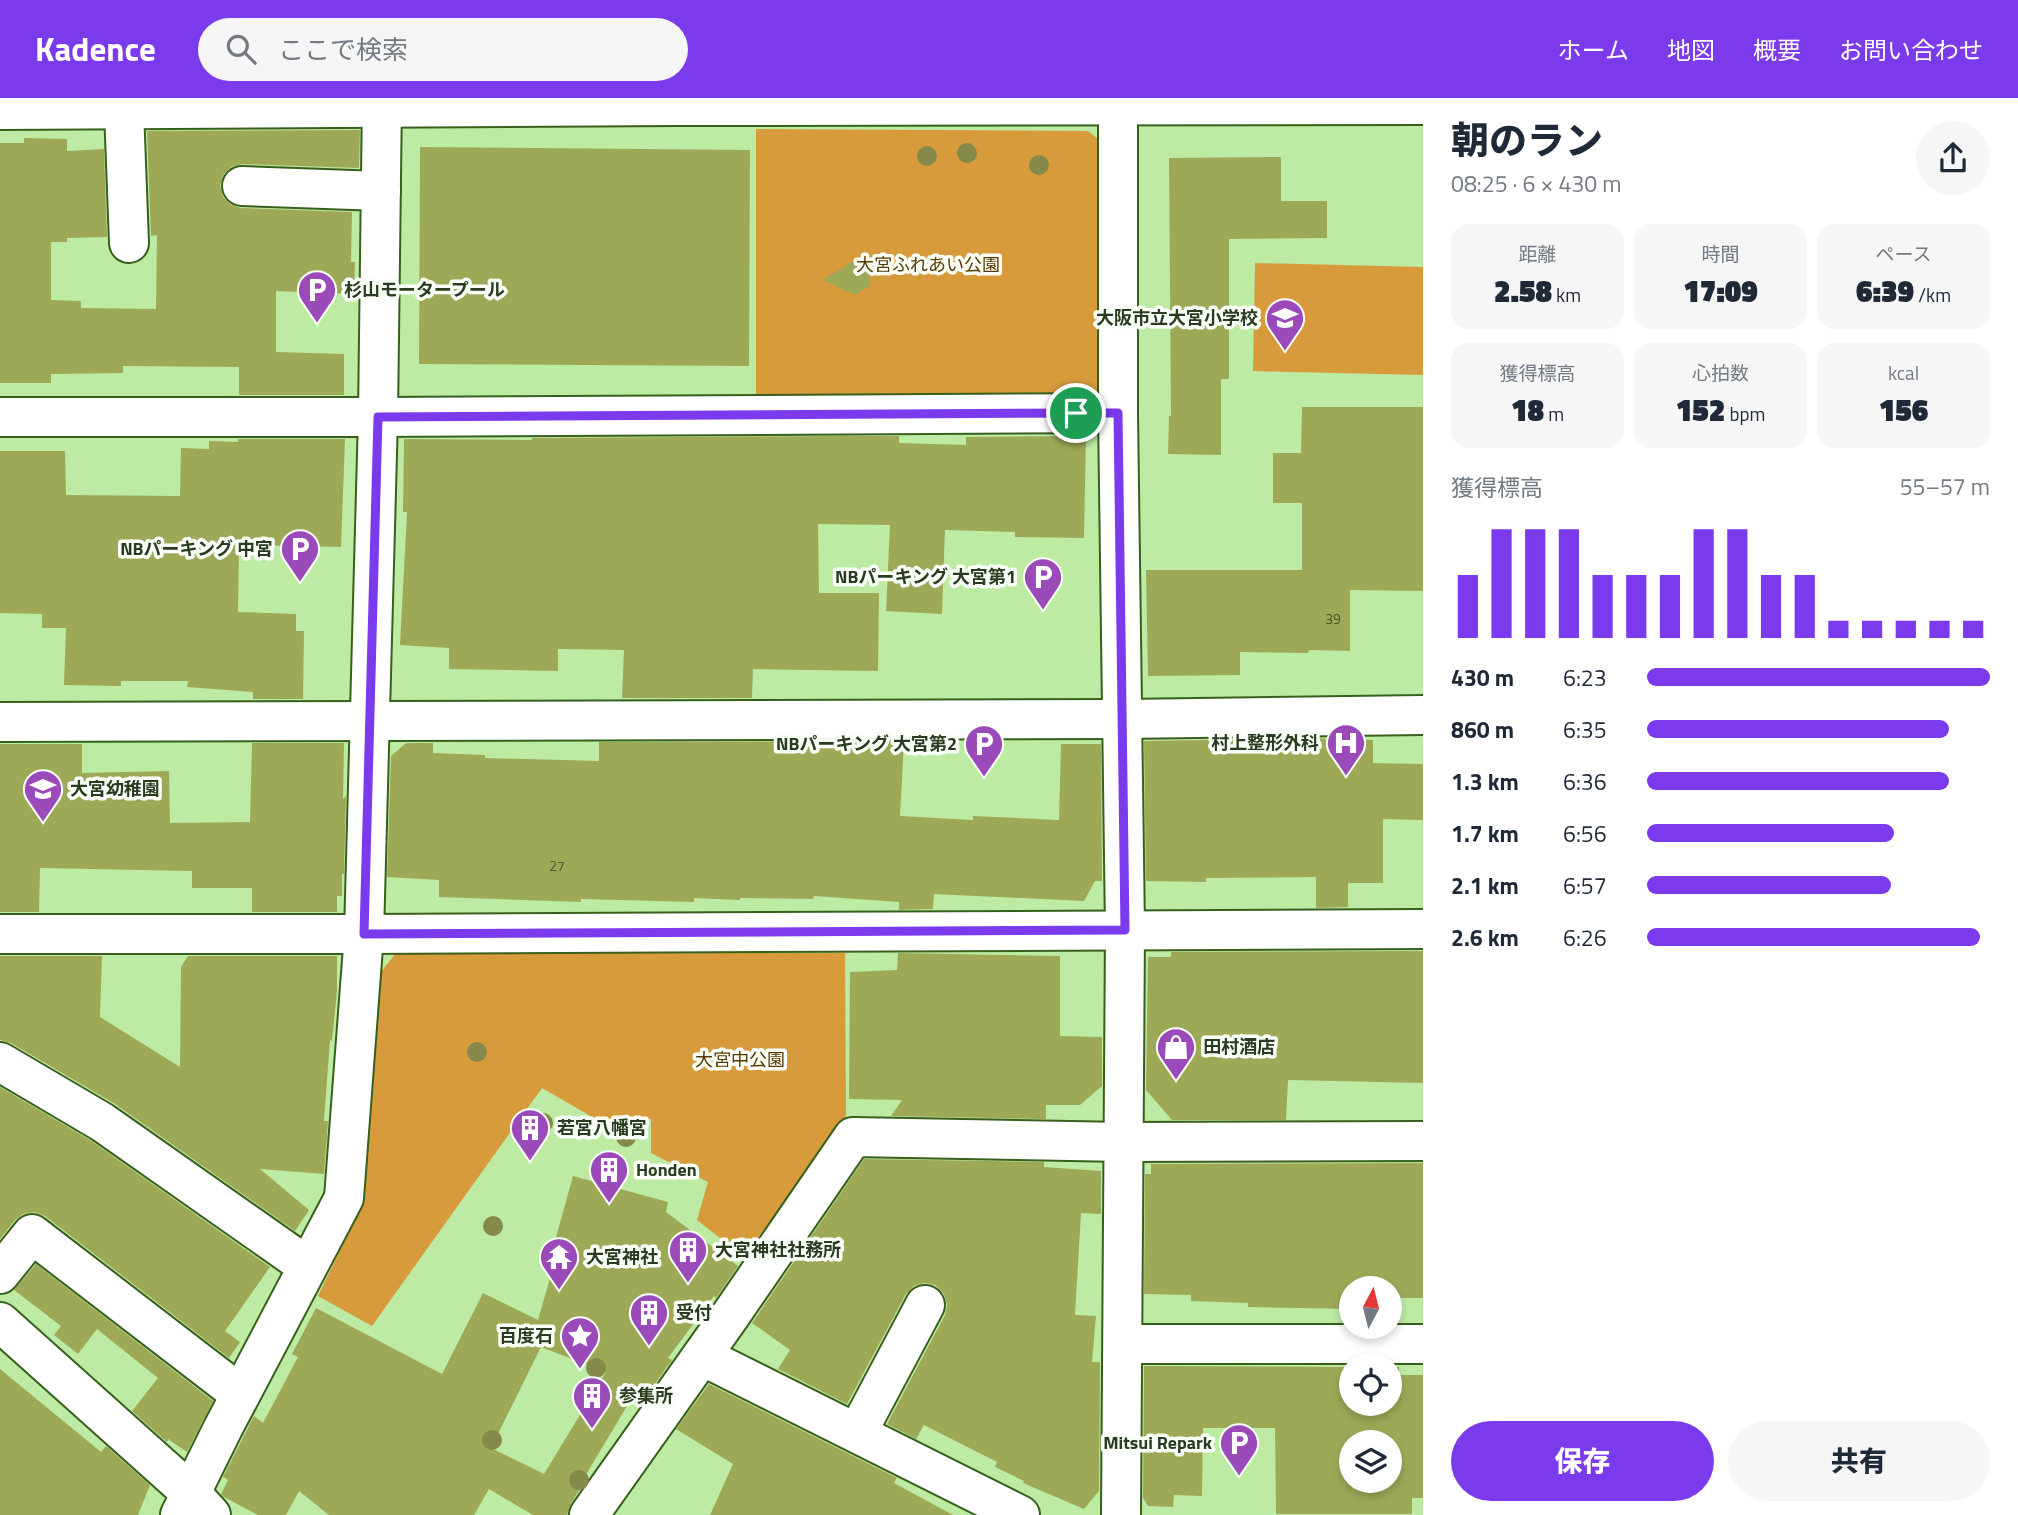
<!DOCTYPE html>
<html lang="ja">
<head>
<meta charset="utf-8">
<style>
	:root { --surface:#fff; --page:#f6f6f7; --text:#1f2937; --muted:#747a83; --accent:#7c3aed }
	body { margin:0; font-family:"Titillium Web","Noto Sans JP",sans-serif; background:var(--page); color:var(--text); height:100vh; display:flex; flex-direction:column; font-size:26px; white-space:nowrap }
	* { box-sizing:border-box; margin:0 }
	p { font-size:23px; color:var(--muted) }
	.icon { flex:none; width:38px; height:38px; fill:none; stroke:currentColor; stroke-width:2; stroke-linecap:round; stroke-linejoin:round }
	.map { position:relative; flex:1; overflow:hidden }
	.drawer { display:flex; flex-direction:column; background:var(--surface); width:595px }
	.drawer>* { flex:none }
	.needle { width:46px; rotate:7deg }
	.fabs { position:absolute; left:1339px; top:1178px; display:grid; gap:14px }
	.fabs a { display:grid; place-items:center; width:63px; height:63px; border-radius:50%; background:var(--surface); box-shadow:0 4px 10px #0003; font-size:35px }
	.pin { position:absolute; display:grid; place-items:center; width:60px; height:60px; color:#fff; margin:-30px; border:4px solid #fff; border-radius:50%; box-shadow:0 2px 7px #0007 }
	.round { display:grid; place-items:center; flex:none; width:74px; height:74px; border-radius:37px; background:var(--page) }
	.headline { display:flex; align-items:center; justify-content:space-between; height:119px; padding:0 28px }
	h1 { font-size:38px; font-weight:800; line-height:52px }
	.metrics { display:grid; grid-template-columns:repeat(3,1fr); gap:10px; height:119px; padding:7px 28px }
	.metrics div { display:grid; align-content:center; border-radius:18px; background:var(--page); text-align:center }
	.metrics b { font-size:30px; font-weight:800 }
	.metrics small { font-size:19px; font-weight:400 }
	.metrics p { font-size:19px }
	.chart { height:196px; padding:14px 28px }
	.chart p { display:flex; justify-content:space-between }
	.chart svg { width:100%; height:126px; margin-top:7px; stroke:var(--accent); stroke-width:6 }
	.button { display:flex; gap:14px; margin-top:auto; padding:14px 28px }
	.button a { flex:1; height:80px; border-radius:42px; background:var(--accent); color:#fff; font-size:28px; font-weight:800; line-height:80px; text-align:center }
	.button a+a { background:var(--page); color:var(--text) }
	ul { padding:0 28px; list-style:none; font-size:23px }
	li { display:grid; grid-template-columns:112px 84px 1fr; align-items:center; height:52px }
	li i { height:18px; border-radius:9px; background:var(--accent) }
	header { display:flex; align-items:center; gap:42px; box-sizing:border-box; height:98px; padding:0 35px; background:var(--accent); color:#fff }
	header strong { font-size:33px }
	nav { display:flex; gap:38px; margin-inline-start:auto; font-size:24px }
	.search { width:490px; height:63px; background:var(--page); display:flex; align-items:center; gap:18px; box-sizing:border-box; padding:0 24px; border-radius:38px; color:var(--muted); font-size:26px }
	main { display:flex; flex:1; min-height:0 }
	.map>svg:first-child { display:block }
	.park { fill:#d79b3c }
	.building { fill:#9ea958; fill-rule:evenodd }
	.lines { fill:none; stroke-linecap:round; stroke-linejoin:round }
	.minor-casing { stroke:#37601d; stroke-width:42 }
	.minor { stroke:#fff; stroke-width:38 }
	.tree { fill:#858a4a }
	.route-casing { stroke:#fff; stroke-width:14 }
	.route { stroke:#7c3aed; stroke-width:9 }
	.labels { text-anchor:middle; stroke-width:7; stroke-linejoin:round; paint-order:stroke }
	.number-label { font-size:14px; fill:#47572e }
	.park-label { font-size:18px; fill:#583a00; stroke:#f9fef7 }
	.poi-label { font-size:18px; font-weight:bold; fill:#2a3c20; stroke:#f9fef7; text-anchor:start }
</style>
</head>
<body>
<header>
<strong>Kadence</strong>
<div class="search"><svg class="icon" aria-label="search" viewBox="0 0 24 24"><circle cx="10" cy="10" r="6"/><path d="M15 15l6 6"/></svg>ここで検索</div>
<nav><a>ホーム</a><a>地図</a><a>概要</a><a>お問い合わせ</a></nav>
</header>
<main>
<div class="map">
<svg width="1423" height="1417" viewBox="0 0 1423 1417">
	<rect width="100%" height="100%" fill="#bdeba4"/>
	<g class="park">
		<polygon points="756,31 1088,33 1098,41 1101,288 1091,299 756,302"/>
		<polygon points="1255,165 1423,169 1423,277 1253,273"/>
		<polygon points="396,855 845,855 846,1018 744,1159 697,1122 708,1084 651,1055 651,1021 606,1027 542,990 372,1228 318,1198 363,1105 380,875"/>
	</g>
	<g class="building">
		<polygon points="360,32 359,70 242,66 231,69 224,76 220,87 223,99 230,106 241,110 352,114 351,164 355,164 354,196 276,193 276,254 344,256 344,297 239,297 239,269 123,268 123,275 51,276 51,285 0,285 0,45 24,45 24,40 67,41 67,53 104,51 107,139 67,140 67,144 51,144 51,202 81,203 81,210 156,211 157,137 151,138 147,33"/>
		<polygon points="420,49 750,52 749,268 419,266"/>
		<polygon points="1281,59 1281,103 1327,103 1327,140 1229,141 1229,281 1221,281 1221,357 1168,356 1169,318 1171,318 1169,60"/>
		<polygon points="853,163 869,170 870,188 855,197 823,182"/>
		<polygon points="1302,309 1423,309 1423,493 1350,492 1350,553 1309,552 1308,555 1240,554 1240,577 1148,578 1146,472 1302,472 1302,405 1273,405 1273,355 1301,355"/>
		<polygon points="830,338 899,338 899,345 966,347 966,339 1086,338 1084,440 1015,439 1015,434 945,432 942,516 886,513 890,427 818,426 819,495 879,495 878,573 753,571 752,600 622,600 624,552 558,551 558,573 449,571 449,550 400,547 407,414 403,414 404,341 532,342 532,340"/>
		<polygon points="238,341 345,341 341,449 239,447 238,514 296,516 296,533 304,533 303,601 253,601 253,594 187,589 188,583 121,583 121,588 64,587 66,530 42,530 42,516 0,515 0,353 65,353 66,397 180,398 181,350 209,351 209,343 238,344"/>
		<polygon points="1307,640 1373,642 1373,665 1423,666 1423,722 1383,721 1383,785 1348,785 1348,809 1316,810 1316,779 1206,780 1206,784 1146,783 1144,643"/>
		<polygon points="904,643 900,718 973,722 973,718 1059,722 1061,646 1101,646 1102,783 1095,783 1084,803 934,796 933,811 899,812 899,804 814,798 813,801 740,800 740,802 694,800 694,804 581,801 581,804 439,799 439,782 387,779 391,658 406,645 433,645 433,655 485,657 485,660 599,663 599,644"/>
		<polygon points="252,645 344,645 343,701 346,698 344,776 342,776 342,798 337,798 337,814 252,814 252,790 192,790 192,773 40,770 39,814 0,814 0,646 82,646 82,675 169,673 170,725 250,724"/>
		<polygon points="1423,853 1423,985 1288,982 1286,1022 1172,1022 1146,992 1148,859 1171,859 1171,854"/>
		<polygon points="898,855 1060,858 1060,938 1102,939 1102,988 1080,1007 1046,1007 1046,1021 891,1018 902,1002 849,1001 850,874 897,872"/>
		<polygon points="0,858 102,858 100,919 180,969 181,869 188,858 337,858 337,893 332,943 330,942 324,1023 328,1023 324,1076 260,1071 309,1112 295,1133 115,1006 11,945 0,942"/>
		<polygon points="0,989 90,1042 270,1169 225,1233 240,1244 229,1260 45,1118 34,1114 23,1116 15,1122 0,1141"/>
		<polygon points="864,1061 1044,1064 1044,1069 1101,1073 1101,1116 1081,1115 1075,1217 1096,1218 1092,1264 1100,1264 1099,1393 1084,1411 1023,1385 1024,1383 995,1369 997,1364 924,1327 916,1341 887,1326 945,1217 947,1207 944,1196 935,1187 925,1185 914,1188 906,1196 847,1306 778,1271 790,1252 752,1225"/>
		<polygon points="1423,1065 1423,1200 1390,1200 1390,1190 1351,1190 1351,1211 1248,1209 1248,1205 1191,1203 1191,1197 1144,1196 1145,1076 1151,1076 1151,1066"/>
		<path d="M573 1078 668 1104 666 1114 738 1168 716 1200 714 1198 668 1260 672 1262 639 1308 630 1303 578 1390 580 1391 571 1405 567 1417H533L489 1391 474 1417H329L299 1393 286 1417H258L224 1399 221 1396 228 1382 223 1379 254 1318 263 1325 298 1259 292 1256 316 1210 442 1276 483 1195 538 1222 560 1145 555 1143ZM541 1249 606 1274 544 1376 491 1350Z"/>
		<polygon points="36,1166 213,1303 187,1354 168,1341 167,1344 132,1313 158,1280 97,1231 78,1256 54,1237 61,1228 14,1192"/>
		<path d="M1144 1268 1351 1269V1306H1390V1269H1399V1277H1423V1400H1412V1416H1276L1275 1330H1203L1202 1398 1174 1397 1173 1409 1148 1408 1143 1400ZM1351 1344H1390V1382H1351Z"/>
		<polygon points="0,1271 101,1354 106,1348 150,1387 138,1417 0,1417"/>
		<polygon points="709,1286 897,1380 894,1385 953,1417 710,1417 733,1366 676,1331"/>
	</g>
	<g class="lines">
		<g class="minor-casing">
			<g id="minor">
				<polyline points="1118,0 1118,315 1125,832 1121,1417"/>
				<polyline points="0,12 676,8 1423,7"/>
				<polyline points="124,12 129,145"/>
				<polyline points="242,88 381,93"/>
				<polyline points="0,319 378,319 1118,315"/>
				<polyline points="0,624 1122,621 1423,617"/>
				<polyline points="0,836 364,836 1423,831"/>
				<polyline points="0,964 102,1024 307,1168"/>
				<polyline points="0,1176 32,1136 240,1296"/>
				<polyline points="0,1224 191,1395 211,1417"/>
				<polyline points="1123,1246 1423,1246"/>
				<polyline points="702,1258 1020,1417"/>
				<polyline points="857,1335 925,1207"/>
				<polyline points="180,1417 223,1330 344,1100 364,836 378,319 382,0"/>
				<polyline points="589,1417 730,1218 853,1039 1124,1044 1423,1043"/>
			</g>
		</g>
		<use href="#minor" class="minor"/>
	</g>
	<g class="tree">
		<circle cx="967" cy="55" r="10"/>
		<circle cx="927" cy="58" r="10"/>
		<circle cx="1039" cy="67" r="10"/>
		<circle cx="477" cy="954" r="10"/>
		<circle cx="543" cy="1025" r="10"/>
		<circle cx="626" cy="1039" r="10"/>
		<circle cx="610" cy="1066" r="10"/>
		<circle cx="493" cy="1128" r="10"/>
		<circle cx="596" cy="1270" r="10"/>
		<circle cx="492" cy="1342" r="10"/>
		<circle cx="579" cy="1382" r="10"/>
	</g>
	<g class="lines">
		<g class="route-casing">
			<polygon id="route" points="1076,315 1118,315 1125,832 364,836 378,319"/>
		</g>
		<use href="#route" class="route"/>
	</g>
	<defs>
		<g id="parking-pin" transform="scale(2.0125)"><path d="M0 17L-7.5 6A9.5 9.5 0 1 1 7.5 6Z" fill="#9b4aba" stroke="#f9fef7"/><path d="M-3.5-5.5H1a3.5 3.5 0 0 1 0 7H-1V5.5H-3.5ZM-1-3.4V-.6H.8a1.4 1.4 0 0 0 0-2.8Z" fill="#fff"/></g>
		<g id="school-pin" transform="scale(2.0125)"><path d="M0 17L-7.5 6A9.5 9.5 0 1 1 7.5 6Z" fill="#9b4aba" stroke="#f9fef7"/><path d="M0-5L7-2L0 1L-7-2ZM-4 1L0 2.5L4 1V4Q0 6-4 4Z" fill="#fff"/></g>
		<g id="hospital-pin" transform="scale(2.0125)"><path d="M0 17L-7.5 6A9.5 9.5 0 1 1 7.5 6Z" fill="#9b4aba" stroke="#f9fef7"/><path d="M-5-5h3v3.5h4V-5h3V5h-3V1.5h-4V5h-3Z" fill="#fff"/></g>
		<g id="shop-pin" transform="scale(2.0125)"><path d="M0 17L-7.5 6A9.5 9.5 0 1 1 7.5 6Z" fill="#9b4aba" stroke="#f9fef7"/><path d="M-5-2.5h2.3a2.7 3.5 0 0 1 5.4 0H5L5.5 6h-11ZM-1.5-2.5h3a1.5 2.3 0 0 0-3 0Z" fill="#fff"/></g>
		<g id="building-pin" transform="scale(2.0125)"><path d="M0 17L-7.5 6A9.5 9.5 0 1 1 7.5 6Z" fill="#9b4aba" stroke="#f9fef7"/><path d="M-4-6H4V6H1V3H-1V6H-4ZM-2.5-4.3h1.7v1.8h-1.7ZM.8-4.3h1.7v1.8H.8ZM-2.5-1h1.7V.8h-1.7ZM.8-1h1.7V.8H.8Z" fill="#fff"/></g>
		<g id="temple-pin" transform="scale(2.0125)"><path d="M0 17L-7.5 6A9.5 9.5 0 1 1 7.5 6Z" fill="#9b4aba" stroke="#f9fef7"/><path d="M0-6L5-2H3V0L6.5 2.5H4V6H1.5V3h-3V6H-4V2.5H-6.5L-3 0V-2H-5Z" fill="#fff"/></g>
		<g id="sight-pin" transform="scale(2.0125)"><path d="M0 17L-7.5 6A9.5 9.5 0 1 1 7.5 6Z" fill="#9b4aba" stroke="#f9fef7"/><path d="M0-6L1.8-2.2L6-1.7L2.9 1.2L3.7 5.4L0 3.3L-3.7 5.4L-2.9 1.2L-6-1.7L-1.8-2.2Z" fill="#fff"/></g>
	</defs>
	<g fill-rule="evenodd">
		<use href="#parking-pin" x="317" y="192"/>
		<use href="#school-pin" x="1285" y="220"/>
		<use href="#parking-pin" x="300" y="451"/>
		<use href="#parking-pin" x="1043" y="479"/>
		<use href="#hospital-pin" x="1346" y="645"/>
		<use href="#parking-pin" x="984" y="646"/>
		<use href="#school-pin" x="43" y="691"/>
		<use href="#shop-pin" x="1176" y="949"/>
		<use href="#building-pin" x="530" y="1030"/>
		<use href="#building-pin" x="609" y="1072"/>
		<use href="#building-pin" x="688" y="1152"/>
		<use href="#temple-pin" x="559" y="1159"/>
		<use href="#building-pin" x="649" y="1215"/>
		<use href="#sight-pin" x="580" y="1238"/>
		<use href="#building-pin" x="592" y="1298"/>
		<use href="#parking-pin" x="1239" y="1345"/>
	</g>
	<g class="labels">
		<g class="number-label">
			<text x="1333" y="526">39</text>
			<text x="557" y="773">27</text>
		</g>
		<g class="park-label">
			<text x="928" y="173">大宮ふれあい公園</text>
			<text x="740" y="968">大宮中公園</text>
		</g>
		<g class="poi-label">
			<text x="344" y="198">杉山モータープール</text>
			<text x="1258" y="226" text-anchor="end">大阪市立大宮小学校</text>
			<text x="273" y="457" text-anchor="end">NBパーキング 中宮</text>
			<text x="1016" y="485" text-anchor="end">NBパーキング 大宮第1</text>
			<text x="1319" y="651" text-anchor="end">村上整形外科</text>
			<text x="957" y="652" text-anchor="end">NBパーキング 大宮第2</text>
			<text x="70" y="697">大宮幼稚園</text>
			<text x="1203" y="955">田村酒店</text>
			<text x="557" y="1036">若宮八幡宮</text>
			<text x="636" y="1078">Honden</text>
			<text x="715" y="1158">大宮神社社務所</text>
			<text x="586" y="1165">大宮神社</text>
			<text x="676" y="1221">受付</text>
			<text x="553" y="1244" text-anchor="end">百度石</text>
			<text x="619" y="1304">参集所</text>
			<text x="1212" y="1351" text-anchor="end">Mitsui Repark</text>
		</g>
	</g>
</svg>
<div class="fabs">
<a><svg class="needle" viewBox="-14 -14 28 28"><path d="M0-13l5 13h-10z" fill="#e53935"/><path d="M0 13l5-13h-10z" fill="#747a83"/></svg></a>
<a><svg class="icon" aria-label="locate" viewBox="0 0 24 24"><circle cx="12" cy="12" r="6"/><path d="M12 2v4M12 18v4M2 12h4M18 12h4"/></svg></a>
<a><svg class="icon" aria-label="layers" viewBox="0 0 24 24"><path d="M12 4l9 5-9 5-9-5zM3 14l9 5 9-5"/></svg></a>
</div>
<div class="pin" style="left:1076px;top:315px;background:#1e9e55"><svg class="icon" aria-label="arrive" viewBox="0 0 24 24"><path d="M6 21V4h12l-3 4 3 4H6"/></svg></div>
</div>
<section class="drawer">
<div class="headline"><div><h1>朝のラン</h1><p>08:25 · 6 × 430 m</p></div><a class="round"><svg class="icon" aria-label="share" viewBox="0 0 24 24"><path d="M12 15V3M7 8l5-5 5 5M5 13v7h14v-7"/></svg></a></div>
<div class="metrics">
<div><p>距離</p><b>2.58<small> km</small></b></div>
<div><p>時間</p><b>17:09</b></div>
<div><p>ペース</p><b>6:39<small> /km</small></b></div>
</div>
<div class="metrics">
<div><p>獲得標高</p><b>18<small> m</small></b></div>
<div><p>心拍数</p><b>152<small> bpm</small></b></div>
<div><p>kcal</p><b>156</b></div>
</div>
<div class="chart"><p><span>獲得標高</span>55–57 m</p>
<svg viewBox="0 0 160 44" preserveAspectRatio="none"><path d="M5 44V22M15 44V6M25 44V6M35 44V6M45 44V22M55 44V22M65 44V22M75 44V6M85 44V6M95 44V22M105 44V22M115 44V38M125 44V38M135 44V38M145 44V38M155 44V38"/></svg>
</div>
<ul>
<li><b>430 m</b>6:23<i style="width:100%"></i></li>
<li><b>860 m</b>6:35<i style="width:88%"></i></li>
<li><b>1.3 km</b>6:36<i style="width:88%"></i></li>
<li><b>1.7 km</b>6:56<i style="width:72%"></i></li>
<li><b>2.1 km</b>6:57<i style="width:71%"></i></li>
<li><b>2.6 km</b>6:26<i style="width:97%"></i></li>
</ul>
<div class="button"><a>保存</a><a>共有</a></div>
</section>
</main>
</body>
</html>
